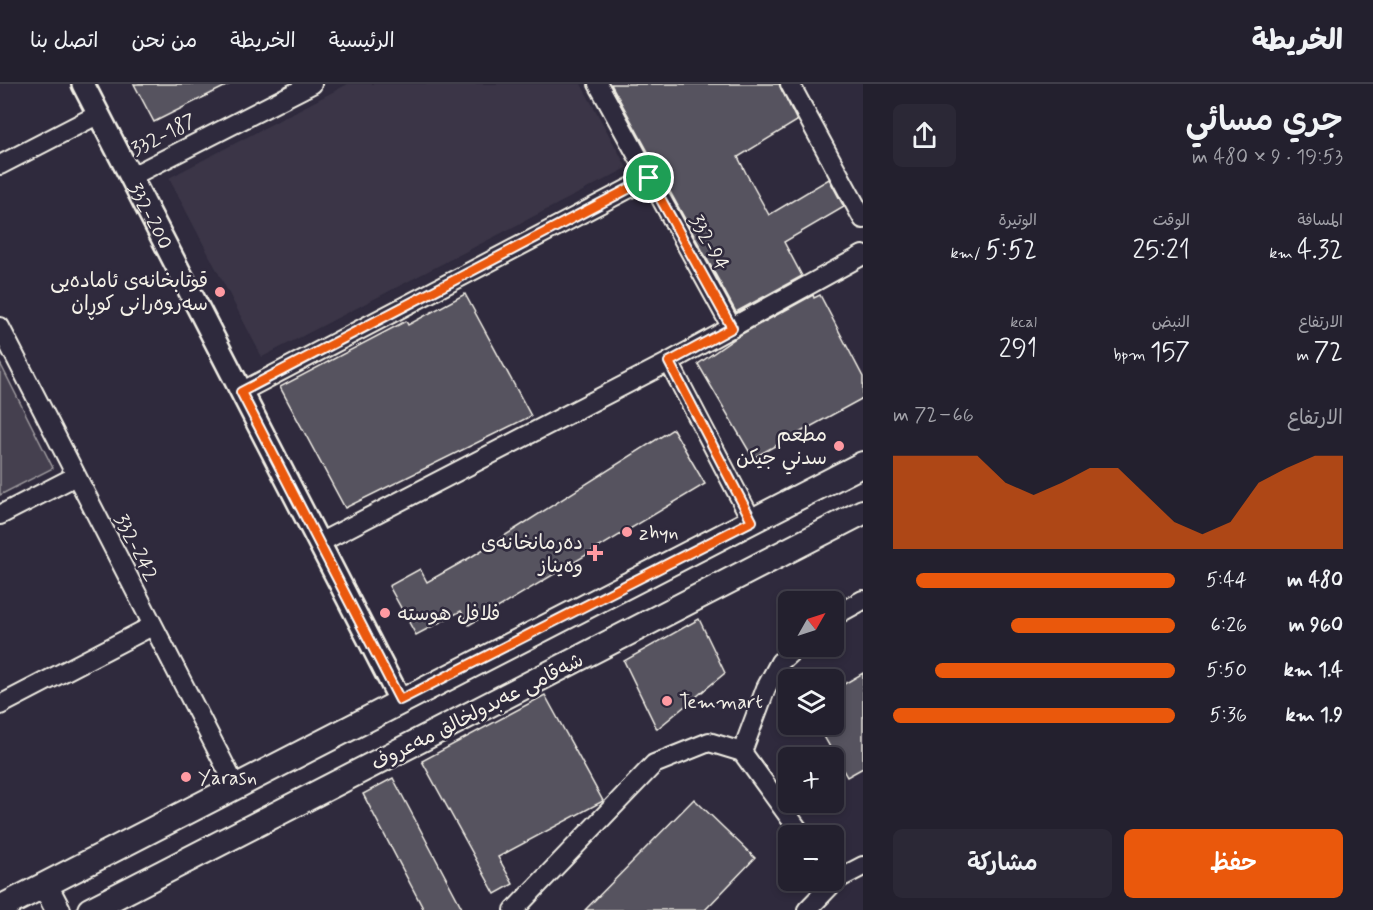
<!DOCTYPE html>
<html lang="ar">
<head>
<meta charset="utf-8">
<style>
	:root { --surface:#23202e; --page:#2b2836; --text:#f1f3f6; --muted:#a3a3aa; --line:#403e4a; --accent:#ea580c }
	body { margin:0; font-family:Mynerve,"Playpen Sans Arabic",sans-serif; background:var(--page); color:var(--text); direction:rtl; height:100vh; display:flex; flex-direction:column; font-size:22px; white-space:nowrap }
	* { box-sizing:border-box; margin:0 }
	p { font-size:20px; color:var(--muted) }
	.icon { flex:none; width:33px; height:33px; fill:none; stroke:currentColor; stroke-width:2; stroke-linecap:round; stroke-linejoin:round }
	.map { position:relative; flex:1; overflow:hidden; direction:ltr }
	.drawer { display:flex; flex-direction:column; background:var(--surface); width:510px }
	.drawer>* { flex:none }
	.needle { width:39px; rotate:51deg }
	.controls { position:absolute; left:778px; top:507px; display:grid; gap:12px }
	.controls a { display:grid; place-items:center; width:66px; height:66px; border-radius:9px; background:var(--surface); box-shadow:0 3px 9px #0003,0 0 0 2px var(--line); font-size:30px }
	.pin { position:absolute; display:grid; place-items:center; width:51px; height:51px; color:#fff; margin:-26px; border:3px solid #fff; border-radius:50%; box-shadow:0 2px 6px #0007 }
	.round { display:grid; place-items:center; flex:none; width:63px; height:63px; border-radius:9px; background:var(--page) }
	.summary { display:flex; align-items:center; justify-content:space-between; height:102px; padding:0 30px }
	h1 { font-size:33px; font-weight:600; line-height:45px }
	.stats { display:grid; grid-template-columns:repeat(3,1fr); gap:9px; height:102px; padding:6px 30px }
	.stats div { display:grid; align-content:center }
	.stats b { font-size:26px; font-weight:600 }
	.stats small { font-size:16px; font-weight:400 }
	.stats p { font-size:16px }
	.chart { height:168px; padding:12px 30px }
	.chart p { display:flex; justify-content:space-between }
	.chart svg { width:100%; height:108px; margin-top:6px; fill:var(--accent); opacity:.7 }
	.cta { display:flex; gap:12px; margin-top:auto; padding:12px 30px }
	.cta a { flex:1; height:69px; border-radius:9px; background:var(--accent); color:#fff; font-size:24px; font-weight:600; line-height:69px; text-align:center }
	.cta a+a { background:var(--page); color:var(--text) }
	ul { padding:0 30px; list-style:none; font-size:20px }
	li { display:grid; grid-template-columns:96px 72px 1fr; align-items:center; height:45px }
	li i { height:15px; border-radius:8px; background:var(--accent) }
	header { display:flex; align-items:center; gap:36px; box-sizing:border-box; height:84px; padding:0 30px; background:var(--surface); border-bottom:2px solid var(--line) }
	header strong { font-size:28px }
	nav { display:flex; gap:33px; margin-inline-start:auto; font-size:21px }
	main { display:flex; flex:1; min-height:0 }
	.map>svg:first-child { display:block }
	.built { fill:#3b3647 }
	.green { fill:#454050; stroke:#9c989c; stroke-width:1.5 }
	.building { fill:#56525f; stroke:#f4f1e8; stroke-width:1.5 }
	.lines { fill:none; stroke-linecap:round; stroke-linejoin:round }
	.minor-casing { stroke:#f4f1e8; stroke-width:22 }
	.tertiary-casing { stroke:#f4f1e8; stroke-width:26 }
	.secondary-casing { stroke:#f4f1e8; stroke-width:28 }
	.minor { stroke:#2f2a3d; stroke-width:18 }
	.tertiary { stroke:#2f2a3d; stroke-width:21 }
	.secondary { stroke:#2f2a3d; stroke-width:24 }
	.route-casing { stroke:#fff; stroke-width:12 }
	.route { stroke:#ea580c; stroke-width:8 }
	.poi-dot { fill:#ff9aa2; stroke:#2f2a3d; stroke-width:2 }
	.labels { text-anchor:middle; stroke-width:5; stroke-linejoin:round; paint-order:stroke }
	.street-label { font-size:20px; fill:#f4f1e8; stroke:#2f2a3d }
	.poi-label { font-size:20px; fill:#f4f1e8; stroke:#2f2a3d; text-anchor:start }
</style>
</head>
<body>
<header>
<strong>الخريطة</strong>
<nav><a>الرئيسية</a><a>الخريطة</a><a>من نحن</a><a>اتصل بنا</a></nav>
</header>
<main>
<section class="drawer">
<div class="summary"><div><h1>جري مسائي</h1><p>19:53 · 9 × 480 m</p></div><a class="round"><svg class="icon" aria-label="share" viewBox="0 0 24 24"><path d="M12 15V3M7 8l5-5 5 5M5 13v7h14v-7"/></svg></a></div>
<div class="stats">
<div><p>المسافة</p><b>4.32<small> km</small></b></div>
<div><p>الوقت</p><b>25:21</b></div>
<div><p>الوتيرة</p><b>5:52<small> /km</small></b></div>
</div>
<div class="stats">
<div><p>الارتفاع</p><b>72<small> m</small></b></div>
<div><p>النبض</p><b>157<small> bpm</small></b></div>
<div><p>kcal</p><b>291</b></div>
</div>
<div class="chart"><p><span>الارتفاع</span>66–72 m</p>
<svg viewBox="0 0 160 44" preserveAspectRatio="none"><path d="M0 44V6L10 6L20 6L30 6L40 17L50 22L60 17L70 11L80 11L90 22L100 33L110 38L120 33L130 17L140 11L150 6L160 6V44z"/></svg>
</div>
<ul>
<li><b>480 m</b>5:44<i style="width:92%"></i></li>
<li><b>960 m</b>6:26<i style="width:58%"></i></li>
<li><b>1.4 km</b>5:50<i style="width:85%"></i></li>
<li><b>1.9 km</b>5:36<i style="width:100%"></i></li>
</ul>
<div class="cta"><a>حفظ</a><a>مشاركة</a></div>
</section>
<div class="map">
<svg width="863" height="826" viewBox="0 0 863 826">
	<rect width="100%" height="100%" fill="#2f2a3d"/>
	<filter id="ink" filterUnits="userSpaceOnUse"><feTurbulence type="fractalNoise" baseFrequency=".0167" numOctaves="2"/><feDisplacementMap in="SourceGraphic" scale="12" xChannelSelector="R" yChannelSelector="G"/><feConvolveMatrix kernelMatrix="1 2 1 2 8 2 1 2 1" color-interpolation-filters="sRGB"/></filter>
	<g filter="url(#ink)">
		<polygon class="built" points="348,0 581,0 627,84 262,273 169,94"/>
		<polygon class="green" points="0,279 53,384 0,411"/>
		<g class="building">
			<polygon points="134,0 230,0 154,38"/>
			<polygon points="611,0 779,0 797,37 738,73 747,91 769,131 829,95 844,123 784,158 802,192 736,228"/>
			<polygon points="465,210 531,332 345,424 280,303 406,237 408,241"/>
			<polygon points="813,211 814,214 820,211 863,293 863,314 753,374 698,280 740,251"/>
			<polygon points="673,345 705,400 469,541 461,527 416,551 389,502 420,485 427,498 471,473"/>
			<polygon points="699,535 725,589 657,645 624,577"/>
			<polygon points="863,589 863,684 847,693 817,640 834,640 834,606"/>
			<polygon points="545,611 603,717 498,773 513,800 495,810 422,677"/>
			<polygon points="393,694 463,826 424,826 363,710"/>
			<polygon points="694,715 755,774 705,826 585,826"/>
		</g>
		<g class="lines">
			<g class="minor-casing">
				<g id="minor">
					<polyline points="598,0 732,244"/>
					<polyline points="790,0 863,135"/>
					<polyline points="0,81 99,30"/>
					<polyline points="132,92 312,0"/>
					<polyline points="0,243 236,703"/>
					<polyline points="669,278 752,437"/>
					<polyline points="241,308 649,94"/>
					<polyline points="0,431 76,392"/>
					<polyline points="319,459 669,278 863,171"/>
					<polyline points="834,532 863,516"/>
					<polyline points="0,621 152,542"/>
					<polyline points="742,668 766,604 780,578 798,562"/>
					<polyline points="514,826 654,680 709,658 742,668 803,752"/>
					<polyline points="807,826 836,796 863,782"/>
				</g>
			</g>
			<g class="tertiary-casing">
				<g id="tertiary">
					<path id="s1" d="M83 0 400 616"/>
				</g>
			</g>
			<g class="secondary-casing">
				<g id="secondary">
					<polyline points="46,803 58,826"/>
					<polyline points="0,824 863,380"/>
					<polyline points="90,826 863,428"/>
				</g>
			</g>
			<use href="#minor" class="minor"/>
			<use href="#tertiary" class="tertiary"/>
			<use href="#secondary" class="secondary"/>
		</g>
	</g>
	<g class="lines" filter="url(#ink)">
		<g class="route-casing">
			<polygon id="route" points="649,94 732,244 669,278 752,437 400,616 241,308"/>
		</g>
		<use href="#route" class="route"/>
	</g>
	<g class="poi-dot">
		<circle cx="220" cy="208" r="6"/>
		<circle cx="839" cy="362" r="6"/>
		<circle cx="627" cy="448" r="6"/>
		<path d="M592 460h6v6h6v6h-6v6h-6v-6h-6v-6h6z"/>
		<circle cx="385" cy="529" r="6"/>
		<circle cx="667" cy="617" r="6"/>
		<circle cx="186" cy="693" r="6"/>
	</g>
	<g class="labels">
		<g class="street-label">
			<text transform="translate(163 50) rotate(-27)" y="7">332-187</text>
			<text dy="7" stroke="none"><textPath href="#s1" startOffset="148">332-200</textPath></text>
			<text transform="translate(710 158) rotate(61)" y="7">332-94</text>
			<text transform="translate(137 463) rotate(63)" y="7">332-242</text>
			<text transform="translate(477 627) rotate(-27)" y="7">شەقامی عەبدولخالق مەعروف</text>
		</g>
		<g class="poi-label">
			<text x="208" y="203" text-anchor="end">قوتابخانەی ئامادەیی<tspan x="208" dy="23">سەروەرانی کوڕان</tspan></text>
			<text x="827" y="357" text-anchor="end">مطعم<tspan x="827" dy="23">سدني جيكن</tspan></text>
			<text x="639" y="455">zhyn</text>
			<text x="583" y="465" text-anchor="end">دەرمانخانەی<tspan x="583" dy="23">وەیناز</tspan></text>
			<text x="397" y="536">فلافل هوسته</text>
			<text x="679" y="624">Temmart</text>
			<text x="198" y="700">Yarasn</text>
		</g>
	</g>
</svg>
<div class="controls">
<a><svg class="needle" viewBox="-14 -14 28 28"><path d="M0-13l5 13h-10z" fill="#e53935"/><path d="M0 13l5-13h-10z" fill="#a3a3aa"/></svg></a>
<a><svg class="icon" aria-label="layers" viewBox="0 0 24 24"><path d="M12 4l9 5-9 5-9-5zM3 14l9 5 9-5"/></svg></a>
<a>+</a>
<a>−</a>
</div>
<div class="pin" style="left:649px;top:94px;background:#1e9e55"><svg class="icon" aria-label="arrive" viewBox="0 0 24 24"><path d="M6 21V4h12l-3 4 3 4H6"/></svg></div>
</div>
</main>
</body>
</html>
